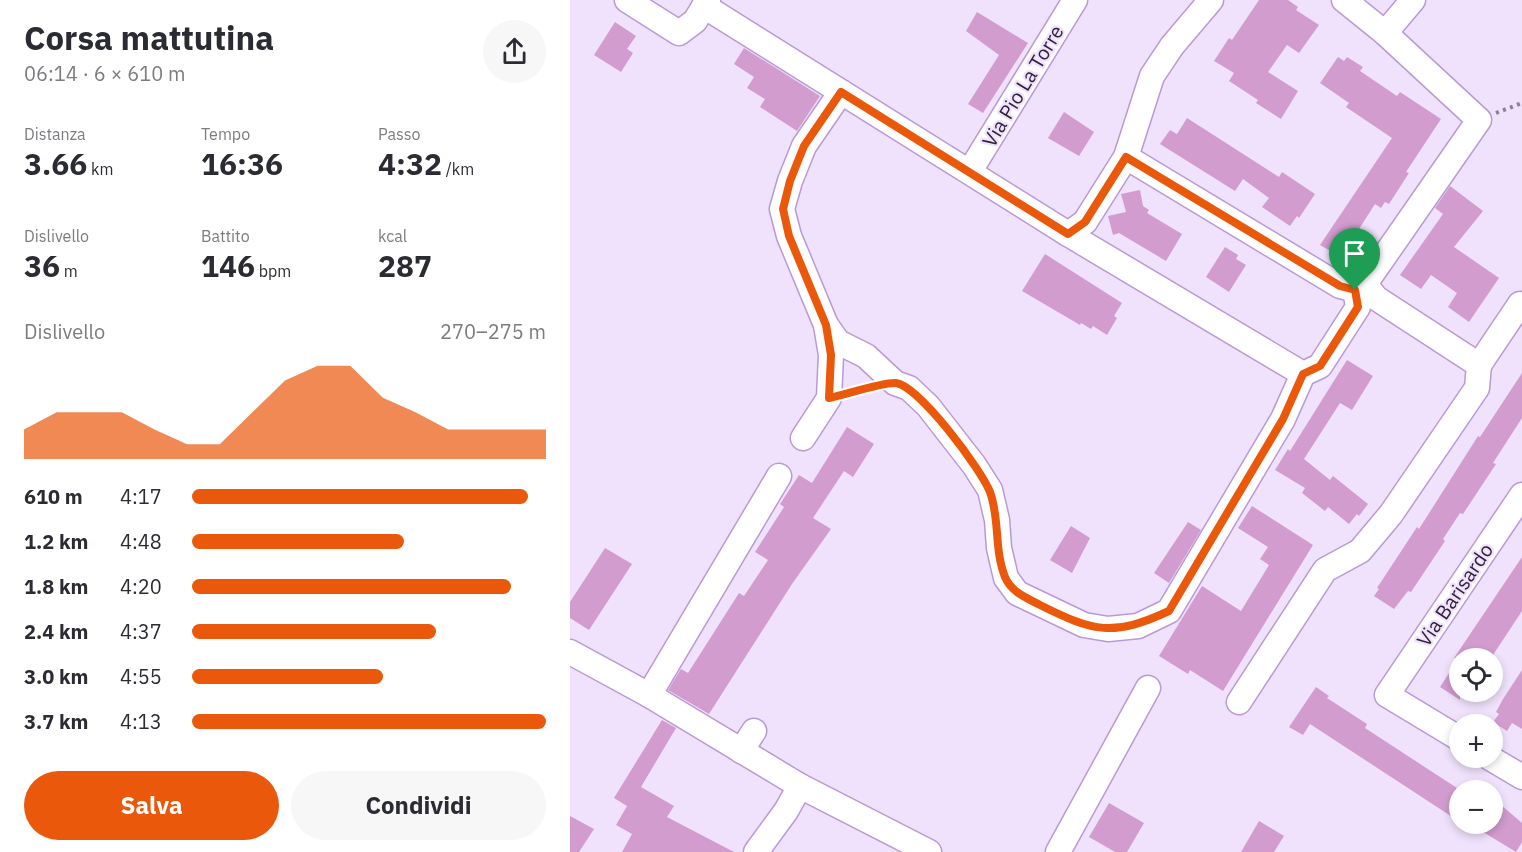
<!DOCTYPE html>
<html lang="it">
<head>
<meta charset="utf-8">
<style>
	:root { --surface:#fff; --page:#f7f7f7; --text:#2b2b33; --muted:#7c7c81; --accent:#ea580c }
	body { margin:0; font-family:"IBM Plex Sans",sans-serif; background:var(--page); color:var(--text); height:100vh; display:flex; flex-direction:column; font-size:22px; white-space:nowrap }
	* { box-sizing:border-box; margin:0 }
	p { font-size:20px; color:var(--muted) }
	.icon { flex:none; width:33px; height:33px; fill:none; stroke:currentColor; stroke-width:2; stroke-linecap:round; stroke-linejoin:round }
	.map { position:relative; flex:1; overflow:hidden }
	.panel { display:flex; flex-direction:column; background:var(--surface); width:570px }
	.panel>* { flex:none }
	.controls { position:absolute; left:879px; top:648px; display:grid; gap:12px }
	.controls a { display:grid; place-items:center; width:54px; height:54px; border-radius:50%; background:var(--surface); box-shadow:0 3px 9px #0003; font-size:30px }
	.pin { position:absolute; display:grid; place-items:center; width:51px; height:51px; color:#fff; margin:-62px -26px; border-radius:50% 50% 50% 0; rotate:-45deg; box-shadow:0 0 6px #0007 }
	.pin .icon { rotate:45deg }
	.round { display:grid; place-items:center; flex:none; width:63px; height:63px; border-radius:32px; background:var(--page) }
	.head { display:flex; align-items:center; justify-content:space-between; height:102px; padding:0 24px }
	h1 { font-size:33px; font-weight:800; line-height:45px }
	.metrics { display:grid; grid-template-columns:repeat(3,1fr); gap:9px; height:102px; padding:6px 24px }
	.metrics div { display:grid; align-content:center }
	.metrics b { font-size:30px; font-weight:800 }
	.metrics small { font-size:16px; font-weight:400 }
	.metrics p { font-size:16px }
	.chart { height:168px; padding:12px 24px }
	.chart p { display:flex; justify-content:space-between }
	.chart svg { width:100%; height:108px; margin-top:6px; fill:var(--accent); opacity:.7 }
	.primary-button { display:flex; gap:12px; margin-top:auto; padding:12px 24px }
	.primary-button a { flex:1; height:69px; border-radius:36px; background:var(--accent); color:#fff; font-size:24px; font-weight:800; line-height:69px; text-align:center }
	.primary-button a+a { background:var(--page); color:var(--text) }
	ul { padding:0 24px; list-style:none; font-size:20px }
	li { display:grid; grid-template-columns:96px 72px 1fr; align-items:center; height:45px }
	li i { height:15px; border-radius:8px; background:var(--accent) }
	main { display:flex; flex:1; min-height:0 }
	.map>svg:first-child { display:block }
	.building { fill:#d29ccf }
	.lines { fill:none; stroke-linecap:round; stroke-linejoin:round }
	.minor-casing { stroke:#ba99d7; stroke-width:27 }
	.path { stroke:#8b7e96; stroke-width:4; stroke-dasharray:3 4.5; stroke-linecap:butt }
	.minor { stroke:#fff; stroke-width:24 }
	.route-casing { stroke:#fff; stroke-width:12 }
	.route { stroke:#ea580c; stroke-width:8 }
	.labels { text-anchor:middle; stroke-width:4.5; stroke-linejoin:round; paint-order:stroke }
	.street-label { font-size:20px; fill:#2c1f37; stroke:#f0e2fc }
</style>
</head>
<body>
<main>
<section class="panel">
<div class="head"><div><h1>Corsa mattutina</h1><p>06:14 · 6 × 610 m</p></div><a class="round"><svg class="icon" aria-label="share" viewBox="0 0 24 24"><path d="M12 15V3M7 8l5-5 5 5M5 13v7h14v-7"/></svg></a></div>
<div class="metrics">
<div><p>Distanza</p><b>3.66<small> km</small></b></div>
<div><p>Tempo</p><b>16:36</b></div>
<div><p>Passo</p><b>4:32<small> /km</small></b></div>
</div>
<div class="metrics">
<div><p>Dislivello</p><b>36<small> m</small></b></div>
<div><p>Battito</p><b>146<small> bpm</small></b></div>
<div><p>kcal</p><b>287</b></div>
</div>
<div class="chart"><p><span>Dislivello</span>270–275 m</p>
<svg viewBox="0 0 160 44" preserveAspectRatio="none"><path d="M0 44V32L10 25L20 25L30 25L40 32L50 38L60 38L70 25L80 12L90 6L100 6L110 19L120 25L130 32L140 32L150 32L160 32V44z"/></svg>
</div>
<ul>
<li><b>610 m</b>4:17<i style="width:95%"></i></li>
<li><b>1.2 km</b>4:48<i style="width:60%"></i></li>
<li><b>1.8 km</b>4:20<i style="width:90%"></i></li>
<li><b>2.4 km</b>4:37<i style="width:69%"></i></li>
<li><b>3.0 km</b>4:55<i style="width:54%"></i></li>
<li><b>3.7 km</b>4:13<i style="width:100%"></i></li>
</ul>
<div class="primary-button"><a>Salva</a><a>Condividi</a></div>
</section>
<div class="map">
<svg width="952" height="852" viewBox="0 0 952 852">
	<rect width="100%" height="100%" fill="#f0e2fc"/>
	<g class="building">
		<polygon points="689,0 718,0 728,7 726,10 749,25 729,53 717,45 698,72 728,91 711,119 686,103 688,100 659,81 664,73 644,61 659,38 662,40"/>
		<polygon points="407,12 458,43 413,113 398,104 429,55 396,31"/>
		<polygon points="45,22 66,36 57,49 63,53 51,72 24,55"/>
		<polygon points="174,48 250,96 227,131 190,107 195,99 177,88 184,77 164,64"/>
		<polygon points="768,57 774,61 777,57 793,67 790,71 827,96 830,92 871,119 836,172 839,173 819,204 815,202 811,208 805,204 771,257 750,245 822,138 776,107 779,103 750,83"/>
		<polygon points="494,112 524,132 509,156 478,138"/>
		<polygon points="617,118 709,177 712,172 745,194 729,218 727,216 720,226 692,207 699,198 673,179 665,191 590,144 600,130 607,134"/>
		<polygon points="880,186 913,211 884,247 929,278 899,322 878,307 887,293 861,275 851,289 830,275 873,214 865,208"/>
		<polygon points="570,190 573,206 579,210 577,213 612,234 596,261 549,233 543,235 538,216 556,212 551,194"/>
		<polygon points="655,247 668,255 666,259 676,265 659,292 636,277"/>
		<polygon points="475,254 552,303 544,316 547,318 537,335 523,326 521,329 511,323 510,325 452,291"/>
		<polygon points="777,360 803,376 782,410 770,403 734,459 760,480 763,476 798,504 789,516 787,514 779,524 758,507 755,511 732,493 735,488 705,470 718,449 720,451"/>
		<polygon points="952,373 952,418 923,463 926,464 893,514 890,513 873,539 875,541 841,592 838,591 824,609 804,596 809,589 807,588 847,527 849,529 908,436 910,437"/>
		<polygon points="277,427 304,444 283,477 274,471 243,518 261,529 222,584 139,714 98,690 111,669 118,673 169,593 174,596 198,560 185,552 214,507 210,504 229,475 242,483"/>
		<polygon points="682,506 743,545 653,691 620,670 618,674 589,656 632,586 671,611 699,565 690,559 698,547 668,528"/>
		<polygon points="618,522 631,530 599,583 584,573"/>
		<polygon points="501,526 520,538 502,573 480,560"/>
		<polygon points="35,548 62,564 19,630 0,618 0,602"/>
		<polygon points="952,557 952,611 921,658 890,658 890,700 870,687 889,658 884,658"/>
		<polygon points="952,670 952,729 942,723 937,731 923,722 929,714 926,712 933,699"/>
		<polygon points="746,687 759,696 757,698 797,724 795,728 890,790 890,822 740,724 733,735 719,727"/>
		<polygon points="92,720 106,728 71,787 104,806 97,817 164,852 52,852 62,834 46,825 57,806 44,798"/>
		<polygon points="539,803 574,823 557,852 545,852 519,837"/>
		<polygon points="922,803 930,808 931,805 952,823 952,842 946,852 900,824 922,824"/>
		<polygon points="0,816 24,829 9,852 0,852"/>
		<polygon points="689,821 714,836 704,852 671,852"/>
	</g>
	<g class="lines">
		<g class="minor-casing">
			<g id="minor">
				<polyline points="57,0 109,33 125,21 138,0"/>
				<polyline points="774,0 815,33 909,120 795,284 785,290"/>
				<polyline points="134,6 498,234 733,374"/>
				<polyline points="815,33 843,0"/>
				<polyline points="556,157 770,286 785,290"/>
				<polyline points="400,171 505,0"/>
				<polyline points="498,234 515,222 556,157 582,76 602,46 641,0"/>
				<polyline points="256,325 268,342 296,356 325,383 339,388 358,406 404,465 420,490 427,520 429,548 436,578 447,593 514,625 538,629 568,626 599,611 713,419 733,374 750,366 788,307 785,290"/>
				<polyline points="909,365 950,304"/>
				<polyline points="233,438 259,398 261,355 256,325 219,236 212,209 220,181 234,146 271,92"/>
				<polyline points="0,652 79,695 209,476"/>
				<polyline points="79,695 230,786 359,852"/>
				<polyline points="669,702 755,570 790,551 821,514 907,388 909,365 806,298 795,284"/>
				<polyline points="890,739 817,695 952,495"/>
				<polyline points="171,751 184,731"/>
				<polyline points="920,758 952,777"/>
				<polyline points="186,852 216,811 230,786"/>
				<polyline points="488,852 578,688"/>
			</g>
		</g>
		<g class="path">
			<polyline points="926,113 952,103"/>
			<polyline points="280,394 299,389"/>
		</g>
		<use href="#minor" class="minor"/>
	</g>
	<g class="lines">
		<g class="route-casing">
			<path id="route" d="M271 92 498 234 515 222 556 157 770 286 785 290 788 307 750 366 733 374 713 419 599 611C543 637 524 632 470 605 457 598 441 592 435 577 424 550 430 519 420 492 411 469 349 386 326 383 313 382 274 395 259 398L261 355 256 325 219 236 213 209 220 181 234 146Z"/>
		</g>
		<use href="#route" class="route"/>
	</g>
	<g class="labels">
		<g class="street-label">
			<text transform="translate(453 86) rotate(-59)" y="7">Via Pio La Torre</text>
			<text transform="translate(885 595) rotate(-56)" y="7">Via Barisardo</text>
		</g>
	</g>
</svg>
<div class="controls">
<a><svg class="icon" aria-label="locate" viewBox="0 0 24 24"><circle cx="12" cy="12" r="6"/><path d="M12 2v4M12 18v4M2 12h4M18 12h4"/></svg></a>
<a>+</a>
<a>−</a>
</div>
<div class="pin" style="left:785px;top:290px;background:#1e9e55"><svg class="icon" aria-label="arrive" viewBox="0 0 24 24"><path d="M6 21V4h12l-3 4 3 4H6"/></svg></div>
</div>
</main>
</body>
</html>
